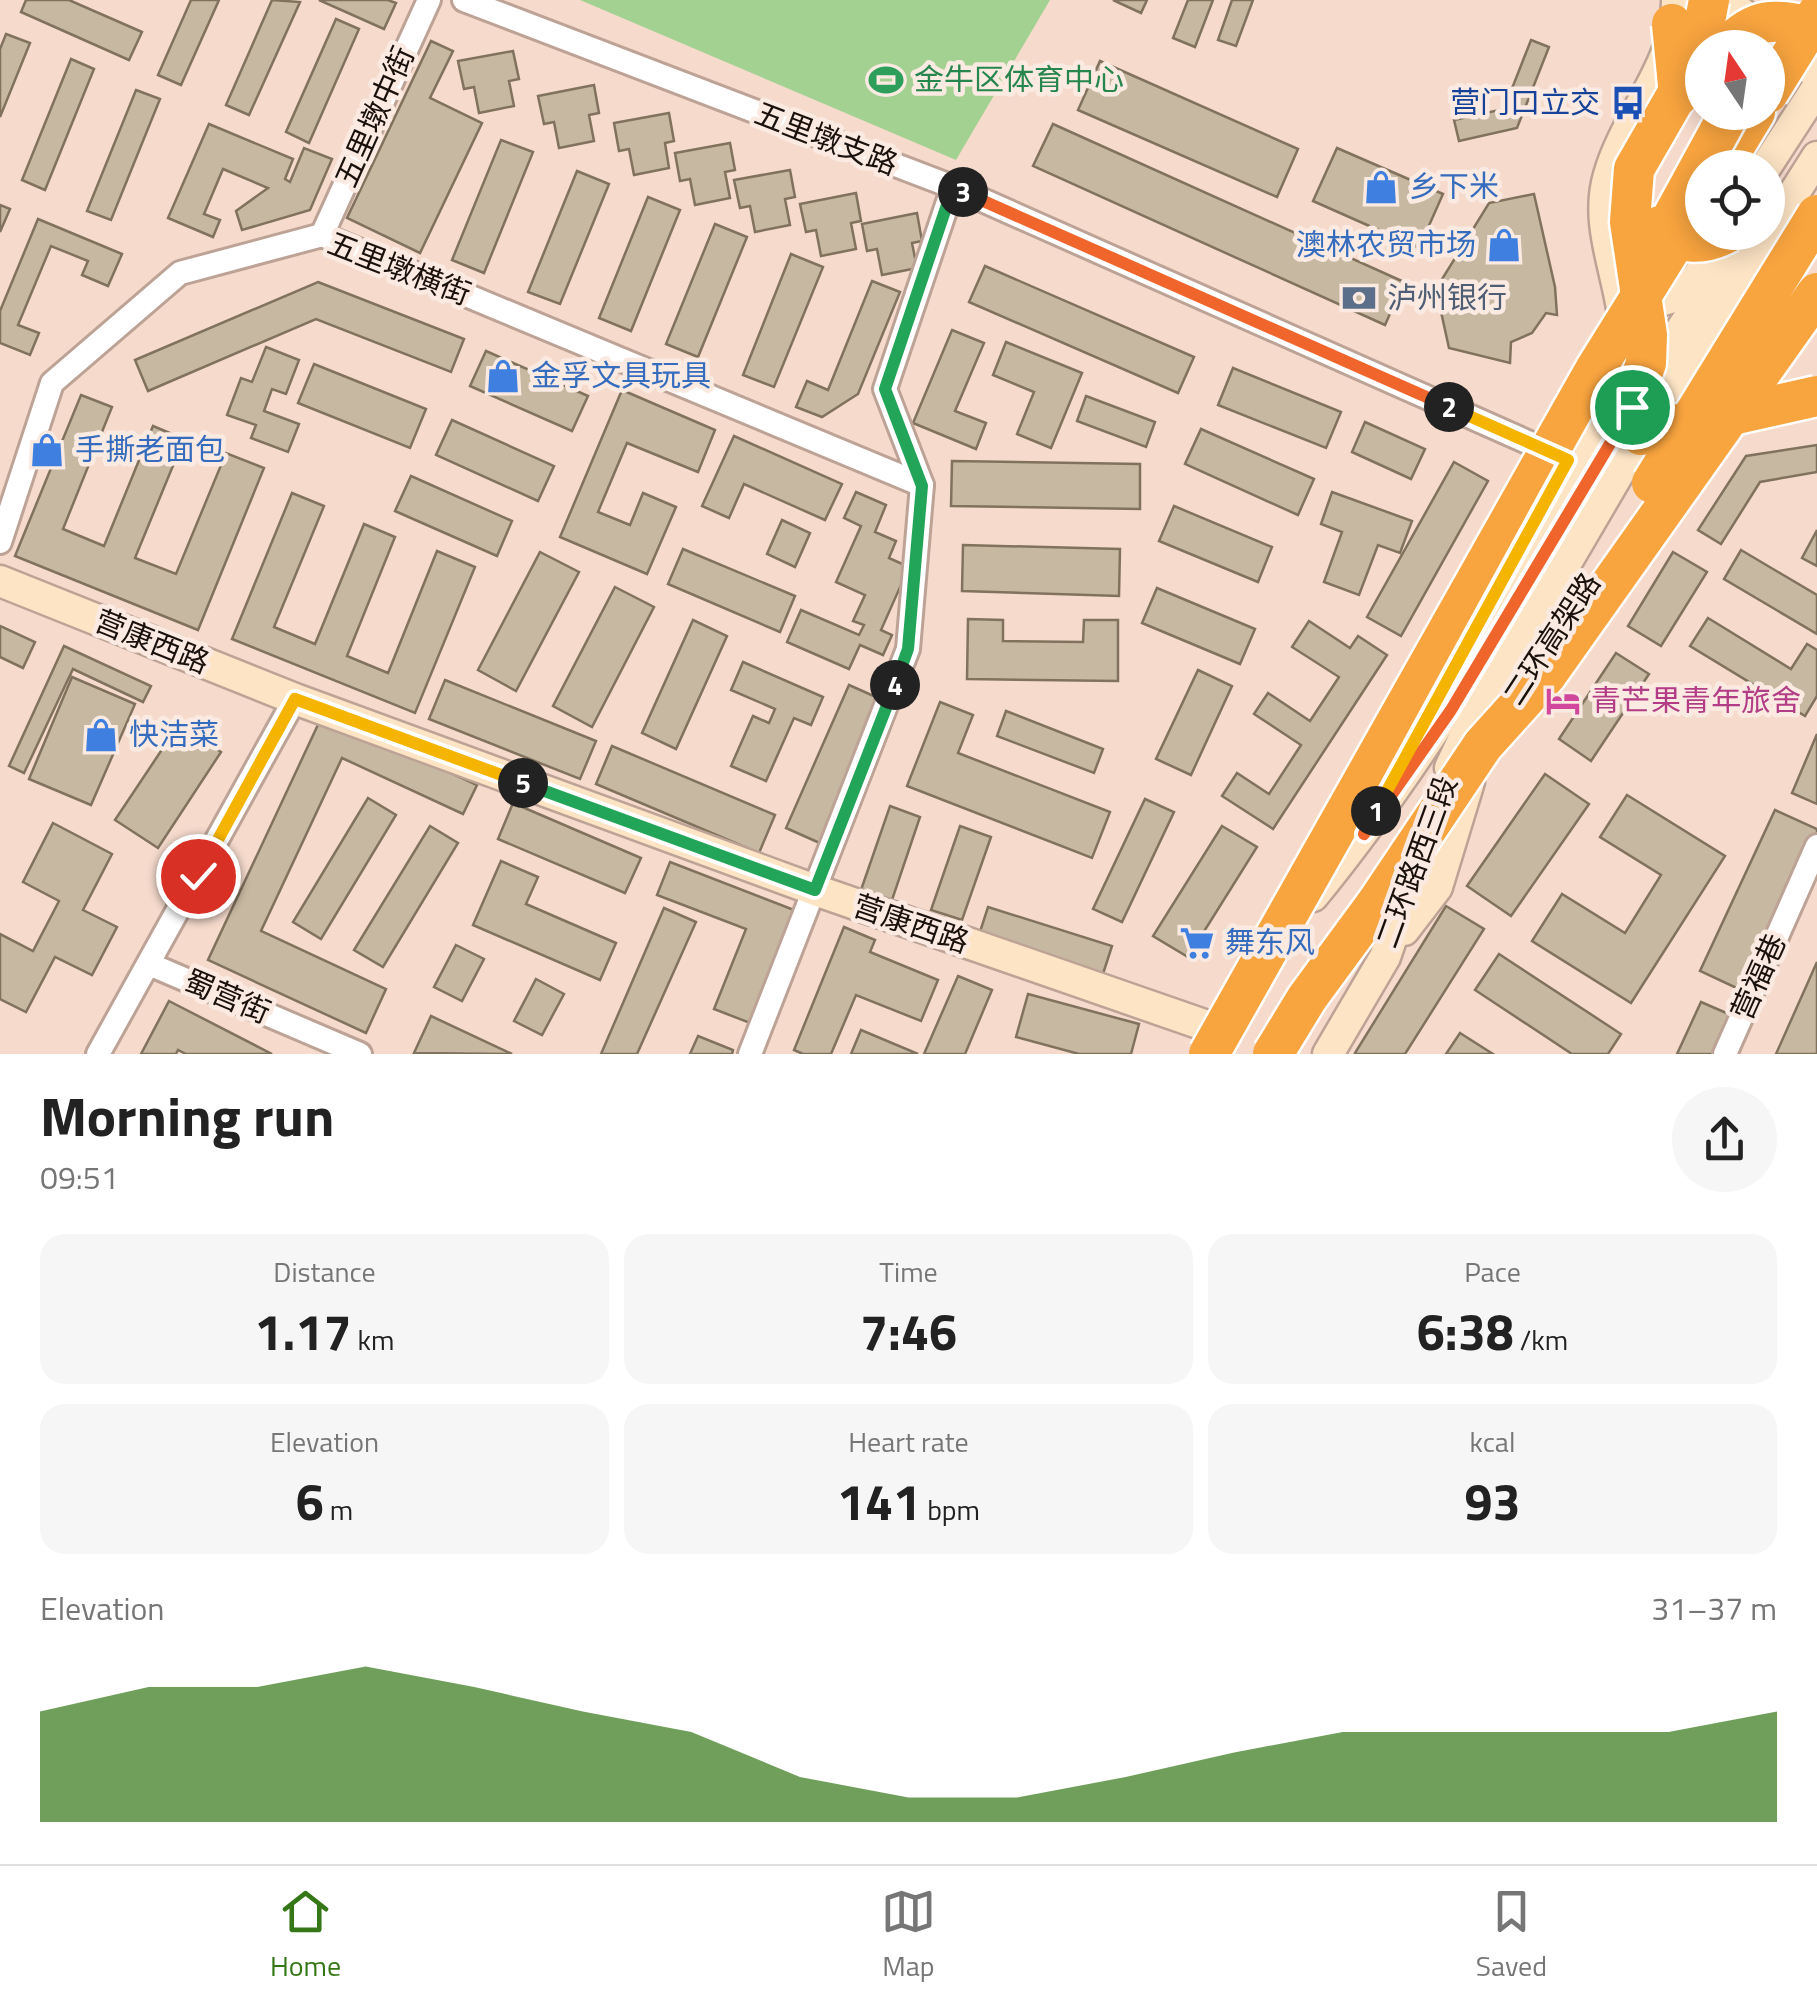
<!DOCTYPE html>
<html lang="en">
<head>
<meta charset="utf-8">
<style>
	:root { --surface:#fff; --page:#f6f6f6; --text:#222; --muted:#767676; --line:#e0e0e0; --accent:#357716 }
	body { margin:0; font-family:"Titillium Web","Noto Sans SC",sans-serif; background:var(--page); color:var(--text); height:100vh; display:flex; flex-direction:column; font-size:38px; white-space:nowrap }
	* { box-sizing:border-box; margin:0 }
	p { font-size:32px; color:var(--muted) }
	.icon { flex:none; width:55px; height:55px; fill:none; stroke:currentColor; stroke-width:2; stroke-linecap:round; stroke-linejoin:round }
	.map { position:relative; height:1054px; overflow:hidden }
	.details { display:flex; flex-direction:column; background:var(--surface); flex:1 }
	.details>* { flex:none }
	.needle { width:65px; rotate:347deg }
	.controls { position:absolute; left:1685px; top:30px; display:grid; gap:20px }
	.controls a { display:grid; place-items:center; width:100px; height:100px; border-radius:50%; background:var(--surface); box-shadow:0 5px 25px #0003; font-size:50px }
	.pin { position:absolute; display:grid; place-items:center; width:85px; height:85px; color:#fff; margin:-42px; border:5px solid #fff; border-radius:50%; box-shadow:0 2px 10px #0007 }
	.km { position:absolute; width:50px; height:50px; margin:-25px; border-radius:50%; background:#222; color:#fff; font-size:28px; line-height:50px; text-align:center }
	.round { display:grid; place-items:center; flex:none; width:105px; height:105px; border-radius:52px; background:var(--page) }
	.summary { display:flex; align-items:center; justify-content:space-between; height:170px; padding:0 40px }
	h1 { font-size:55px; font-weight:700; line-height:75px }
	.stats { display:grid; grid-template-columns:repeat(3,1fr); gap:15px; height:170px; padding:10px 40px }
	.stats div { display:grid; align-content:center; border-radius:25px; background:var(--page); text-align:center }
	.stats b { font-size:50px; font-weight:700 }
	.stats small { font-size:28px; font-weight:400 }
	.stats p { font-size:28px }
	.chart { height:280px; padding:20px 40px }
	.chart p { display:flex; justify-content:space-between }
	.chart svg { width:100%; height:180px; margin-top:10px; fill:var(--accent); opacity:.7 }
	.dock { display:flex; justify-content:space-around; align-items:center; height:140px; border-top:2px solid var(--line); background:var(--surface); font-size:28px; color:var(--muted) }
	.dock a { display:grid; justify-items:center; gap:5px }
	.dock .current { color:var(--accent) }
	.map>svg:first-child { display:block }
	.grass { fill:#a3d192 }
	.building { fill:#c7b8a1; stroke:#80725d; stroke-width:2.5 }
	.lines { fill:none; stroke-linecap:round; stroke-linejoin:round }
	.street-casing { stroke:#bda296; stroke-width:28 }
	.secondary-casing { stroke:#bda296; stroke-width:35 }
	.highway-casing { stroke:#fff; stroke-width:45 }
	.street { stroke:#fff; stroke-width:22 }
	.secondary { stroke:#fde4c5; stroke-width:30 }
	.highway { stroke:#f8a43f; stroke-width:40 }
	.highway-bridge-casing { stroke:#fff; stroke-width:45; stroke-linecap:butt }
	.highway-bridge { stroke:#f8a43f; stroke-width:40 }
	.split-1-casing { stroke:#fff; stroke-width:20 }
	.split-2-casing { stroke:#fff; stroke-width:20 }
	.split-3-casing { stroke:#fff; stroke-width:20 }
	.split-4-casing { stroke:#fff; stroke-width:20 }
	.split-5-casing { stroke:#fff; stroke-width:20 }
	.split-6-casing { stroke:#fff; stroke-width:20 }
	.split-1 { stroke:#f0652b; stroke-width:12 }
	.split-2 { stroke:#f5b400; stroke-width:12 }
	.split-3 { stroke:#f0652b; stroke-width:12 }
	.split-4 { stroke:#22a559; stroke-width:12 }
	.split-5 { stroke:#22a559; stroke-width:12 }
	.split-6 { stroke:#f5b400; stroke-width:12 }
	.labels { text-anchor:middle; stroke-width:9; stroke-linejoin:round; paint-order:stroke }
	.leisure-label { font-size:30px; fill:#27864d; stroke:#fbeae2; text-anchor:start }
	.transit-label { font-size:30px; fill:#164399; stroke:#fbeae2; text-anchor:end }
	.street-label { font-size:30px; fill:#1a110d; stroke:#fbeae2 }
	.shop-label { font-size:30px; fill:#366cbe; stroke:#fbeae2; text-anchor:start }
	.service-label { font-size:30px; fill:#4e5e75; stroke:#fbeae2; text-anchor:start }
	.hotel-label { font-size:30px; fill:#b23c85; stroke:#fbeae2; text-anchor:start }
</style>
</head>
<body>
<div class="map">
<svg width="1817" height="1054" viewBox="0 0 1817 1054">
	<rect width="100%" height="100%" fill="#f6dbcd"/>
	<polygon class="grass" points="580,0 1050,0 956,160"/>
	<g class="building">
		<polygon points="26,0 69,0 142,32 129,60 21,12"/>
		<polygon points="191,0 219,0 181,85 158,75"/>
		<polygon points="272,0 300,2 249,115 226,105"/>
		<polygon points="319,0 388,0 396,3 384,29"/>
		<polygon points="1113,0 1147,0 1141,13"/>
		<polygon points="1188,0 1213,0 1195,47 1173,38"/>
		<polygon points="1232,0 1253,0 1236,46 1218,40"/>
		<polygon points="336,19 359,29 309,143 286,132"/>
		<polygon points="6,34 30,43 0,117 0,49"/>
		<polygon points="1531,40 1549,47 1517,128 1459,141 1454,120 1504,109"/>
		<polygon points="431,41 453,51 430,98 482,123 420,253 347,218"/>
		<polygon points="513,51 519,79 509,81 514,106 479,113 474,87 464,89 458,61"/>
		<polygon points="71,59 94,69 45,190 22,180"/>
		<polygon points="1100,61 1298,149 1277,197 1078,110"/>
		<polygon points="594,85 599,113 589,115 594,141 559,148 554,122 544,124 538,96"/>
		<polygon points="136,90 160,99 111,220 87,211"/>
		<polygon points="669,113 674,141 665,143 669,168 634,175 629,149 619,151 614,123"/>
		<polygon points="209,124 293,159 285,179 290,182 304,148 332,159 310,210 242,230 236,211 268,188 223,169 204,214 220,220 213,237 168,218"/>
		<polygon points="1053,124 1404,282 1385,325 1033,166"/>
		<polygon points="501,140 533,152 484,273 452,260"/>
		<polygon points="730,143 735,170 725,172 730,198 695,205 690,179 680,181 675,153"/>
		<polygon points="1337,148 1443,194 1419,248 1313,201"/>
		<polygon points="790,170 795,197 785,199 790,225 755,232 750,206 740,208 734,180"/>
		<polygon points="577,171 609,184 560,304 528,292"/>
		<polygon points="856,193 861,221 851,223 856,249 821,256 816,230 806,232 800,204"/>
		<polygon points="1534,194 1555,287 1557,315 1546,313 1532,333 1511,342 1510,363 1449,348 1436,289 1489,203"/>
		<polygon points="648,197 680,210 631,331 599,318"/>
		<polygon points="0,205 10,209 0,232"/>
		<polygon points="917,213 922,241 912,243 917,268 882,275 877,249 867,251 862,224"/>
		<polygon points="38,219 122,254 108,286 82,275 88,261 51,246 18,325 39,333 30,355 0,343 0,311"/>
		<polygon points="715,224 747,237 698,357 666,344"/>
		<polygon points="791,254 823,267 774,387 743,375"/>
		<polygon points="985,266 1194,357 1178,393 969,302"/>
		<polygon points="872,281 900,292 858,394 822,417 796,407 807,381 828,390"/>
		<polygon points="318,282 464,339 451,372 316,319 148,391 135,360"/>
		<polygon points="952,330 984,343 955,411 986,423 976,449 913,423"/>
		<polygon points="1006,342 1082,373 1051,448 1017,434 1034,392 993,375"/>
		<polygon points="266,347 299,360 286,394 272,389 264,411 299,424 288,452 251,438 256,425 227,415 241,378 252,382"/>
		<polygon points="486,351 588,396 572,431 470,386"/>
		<polygon points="314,364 426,409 410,448 298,403"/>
		<polygon points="1233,368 1341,412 1326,448 1218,405"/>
		<polygon points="622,390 715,430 698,472 627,443 598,512 630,525 643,493 676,507 647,574 560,537"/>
		<polygon points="81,395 112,407 63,529 104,546 153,426 184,439 135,558 176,574 226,453 264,468 198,630 15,556"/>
		<polygon points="1086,396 1155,422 1146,447 1077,421"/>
		<polygon points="452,420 554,466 538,501 436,455"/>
		<polygon points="1365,422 1425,449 1411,479 1352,452"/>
		<polygon points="1201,429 1314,479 1298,515 1185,464"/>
		<polygon points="734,436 842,484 825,520 744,484 729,518 702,506"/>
		<polygon points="1817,445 1817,472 1760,482 1721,544 1698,530 1746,456"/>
		<polygon points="952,461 1140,464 1140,509 951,506"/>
		<polygon points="1454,462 1488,481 1401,636 1367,617"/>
		<polygon points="411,476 512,521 497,556 395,511"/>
		<polygon points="856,492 886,505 875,532 896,541 889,558 909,567 881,630 892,635 883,655 860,645 849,669 787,642 801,610 859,635 864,625 853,621 865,595 836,582 861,526 844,518"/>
		<polygon points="1332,492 1412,521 1400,553 1378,545 1359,595 1324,582 1342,532 1321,524"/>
		<polygon points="292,493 324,506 274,627 315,644 364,524 395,537 347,656 388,673 437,551 475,567 415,713 232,639"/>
		<polygon points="1174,506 1272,547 1258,582 1159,541"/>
		<polygon points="782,520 810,533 795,567 767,554"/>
		<polygon points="1817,530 1817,566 1802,558"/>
		<polygon points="963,545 1120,549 1119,596 962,591"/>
		<polygon points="683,549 795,596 780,632 668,584"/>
		<polygon points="1741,550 1817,595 1817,634 1724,579"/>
		<polygon points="540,552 579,572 516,691 478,670"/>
		<polygon points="1673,552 1707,572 1661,646 1628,626"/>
		<polygon points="615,587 654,607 592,727 553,706"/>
		<polygon points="1157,588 1255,629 1240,664 1142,623"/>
		<polygon points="1708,618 1791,669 1807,644 1817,650 1817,696 1805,716 1690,646"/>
		<polygon points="968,619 1003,620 1003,641 1083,642 1084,620 1118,620 1118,681 967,679"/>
		<polygon points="693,620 727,636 676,749 642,733"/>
		<polygon points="1309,621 1350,648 1358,636 1387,655 1273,829 1222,796 1237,773 1269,794 1301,745 1254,714 1268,693 1310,721 1339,677 1292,647"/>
		<polygon points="0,626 35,642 23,668 0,657"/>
		<polygon points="64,646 151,686 143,702 73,669 24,773 9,766"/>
		<polygon points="1616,653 1649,674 1591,761 1559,739"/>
		<polygon points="743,662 823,697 811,725 794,718 766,781 731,766 753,716 769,723 775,709 731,690"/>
		<polygon points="1198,670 1232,686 1191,775 1156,759"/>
		<polygon points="72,677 135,704 91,805 29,779"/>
		<polygon points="445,680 596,741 580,779 429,719"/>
		<polygon points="849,685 885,701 822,844 786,828"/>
		<polygon points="940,702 973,715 958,753 1110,812 1092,858 907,786"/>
		<polygon points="1006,711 1103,749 1094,773 997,736"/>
		<polygon points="323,714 477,785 463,814 342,758 261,931 386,989 366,1033 208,960"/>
		<polygon points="179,724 221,752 158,848 115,820"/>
		<polygon points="1817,734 1817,804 1792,793"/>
		<polygon points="612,746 775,815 759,853 596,784"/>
		<polygon points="1545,774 1589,804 1511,916 1467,886"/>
		<polygon points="1627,795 1725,856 1631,1003 1532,941 1562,894 1625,933 1661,875 1600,837"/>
		<polygon points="368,798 396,815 321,939 293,922"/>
		<polygon points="1145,799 1174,812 1122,922 1093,909"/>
		<polygon points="513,803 641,858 625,893 498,839"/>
		<polygon points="890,806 920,817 892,900 861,890"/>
		<polygon points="1775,810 1817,829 1817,832 1743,991 1700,971"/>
		<polygon points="53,823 112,854 83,910 117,927 92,975 55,957 26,1012 0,999 0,934 33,951 59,901 23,882"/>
		<polygon points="430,826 458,843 383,967 354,950"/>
		<polygon points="960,826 991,837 962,920 931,910"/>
		<polygon points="1222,826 1257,847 1188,957 1153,936"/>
		<polygon points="501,861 538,877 526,904 616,943 600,980 473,925"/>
		<polygon points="670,862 794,910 750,1023 714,1009 746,929 657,895"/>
		<polygon points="1446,906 1484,929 1405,1054 1357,1054 1355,1053"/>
		<polygon points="988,907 1112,946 1102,977 978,938"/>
		<polygon points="664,908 696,922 637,1054 601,1054"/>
		<polygon points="844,927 875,940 870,952 938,980 921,1021 856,995 831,1054 803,1054 794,1050"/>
		<polygon points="456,945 484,959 462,1001 434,987"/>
		<polygon points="1499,954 1621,1034 1608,1054 1572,1054 1475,990"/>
		<polygon points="1817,962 1817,1054 1776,1054"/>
		<polygon points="958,976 992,990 965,1054 924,1054"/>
		<polygon points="536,979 564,994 542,1035 514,1021"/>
		<polygon points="1028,994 1139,1024 1131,1054 1079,1054 1016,1037"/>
		<polygon points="169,1001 272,1054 186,1054 178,1050 176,1054 141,1054"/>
		<polygon points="1701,1002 1731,1015 1714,1054 1677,1054"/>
		<polygon points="431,1016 512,1054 414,1053"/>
		<polygon points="861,1030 918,1054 851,1054"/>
		<polygon points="1460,1033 1493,1054 1446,1054"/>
		<polygon points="698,1036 733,1050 732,1054 690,1054"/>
	</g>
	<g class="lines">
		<g class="street-casing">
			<g id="street">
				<polyline points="464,0 953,187 1559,456"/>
				<polyline points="322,235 429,0"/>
				<polyline points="0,542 52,383 180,273 322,235 922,485"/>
				<polyline points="149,964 360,1054"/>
				<polyline points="98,1054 295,699"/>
				<polyline points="750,1054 908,649 922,485 885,389 953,187"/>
				<polyline points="1725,1054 1817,846"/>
			</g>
		</g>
		<g class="secondary-casing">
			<g id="secondary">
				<polyline points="1725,0 1817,74"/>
				<polyline points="1765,168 1817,88"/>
				<path d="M1622 305C1661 301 1684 303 1705 265"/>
				<polyline points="0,581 295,699 815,890 1207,1026"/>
				<path d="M1449 675C1487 603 1526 532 1567 462 1585 430 1614 399 1622 363 1636 300 1590 238 1609 175 1626 115 1678 64 1677 0"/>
				<polyline points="1450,768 1467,732 1641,435 1817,157"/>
				<path d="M1313 896C1436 746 1529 576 1629 411 1666 351 1707 292 1745 232"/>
				<polyline points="1404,930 1437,887 1469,782"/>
				<polyline points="1328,1054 1385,957 1419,858"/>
			</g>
		</g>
		<g class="highway-casing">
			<polyline id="highway" points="1721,168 1755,112"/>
		</g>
		<use href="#street" class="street"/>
		<use href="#secondary" class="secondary"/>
		<use href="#highway" class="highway"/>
		<g class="highway-bridge-casing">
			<g id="highway-bridge">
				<polyline points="1672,24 1679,95"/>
				<path d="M1726 48C1756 16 1773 19 1813 27"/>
				<polyline points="1768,93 1817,14"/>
				<polyline points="1672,218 1730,112"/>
				<path d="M1660 226C1681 247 1705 245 1729 232"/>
				<polyline points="1631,407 1646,363 1647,335 1630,222 1634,169 1698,58 1709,0"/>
				<polyline points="1641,435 1656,427 1710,420 1817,396"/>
				<polyline points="1652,483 1817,215"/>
				<polyline points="1209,1054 1595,370 1702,198"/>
				<polyline points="1273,1054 1307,998 1379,900 1483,745 1547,674 1817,293"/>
			</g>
		</g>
		<use href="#highway-bridge" class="highway-bridge"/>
	</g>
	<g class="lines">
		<g class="split-1-casing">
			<polyline id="split-1" points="1376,811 1364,834 1451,710 1632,407"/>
		</g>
		<g class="split-2-casing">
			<polyline id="split-2" points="1376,811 1568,460 1449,407"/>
		</g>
		<g class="split-3-casing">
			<polyline id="split-3" points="963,192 1449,407"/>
		</g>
		<g class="split-4-casing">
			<polyline id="split-4" points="895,685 908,649 922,486 885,389 953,187 963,192"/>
		</g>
		<g class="split-5-casing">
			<polyline id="split-5" points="523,783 815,890 895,685"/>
		</g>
		<g class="split-6-casing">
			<polyline id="split-6" points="198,876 295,699 523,783"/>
		</g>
		<use href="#split-1" class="split-1"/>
		<use href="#split-2" class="split-2"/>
		<use href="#split-3" class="split-3"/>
		<use href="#split-4" class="split-4"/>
		<use href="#split-5" class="split-5"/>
		<use href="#split-6" class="split-6"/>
	</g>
	<defs>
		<g id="stadium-bare" transform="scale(2.7)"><path d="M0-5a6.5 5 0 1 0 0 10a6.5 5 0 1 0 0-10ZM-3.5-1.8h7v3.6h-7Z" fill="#2e9e5b" stroke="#fbeae2" stroke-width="2.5" paint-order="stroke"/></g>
		<g id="bus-bare" transform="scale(2.7)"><path d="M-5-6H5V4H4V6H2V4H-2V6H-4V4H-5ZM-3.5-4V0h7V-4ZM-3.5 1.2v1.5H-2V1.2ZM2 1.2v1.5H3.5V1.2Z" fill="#1a4fb4" stroke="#fbeae2" stroke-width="2.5" paint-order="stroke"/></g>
		<g id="shop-bare" transform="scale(2.7)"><path d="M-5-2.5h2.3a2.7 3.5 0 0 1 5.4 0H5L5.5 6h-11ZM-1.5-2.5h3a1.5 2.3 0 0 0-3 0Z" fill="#3f7fe0" stroke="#fbeae2" stroke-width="2.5" paint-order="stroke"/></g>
		<g id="bank-bare" transform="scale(2.7)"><path d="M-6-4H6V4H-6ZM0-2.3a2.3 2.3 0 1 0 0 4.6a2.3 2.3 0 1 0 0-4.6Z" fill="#5c6f8a" stroke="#fbeae2" stroke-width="2.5" paint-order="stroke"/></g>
		<g id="hotel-bare" transform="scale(2.7)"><path d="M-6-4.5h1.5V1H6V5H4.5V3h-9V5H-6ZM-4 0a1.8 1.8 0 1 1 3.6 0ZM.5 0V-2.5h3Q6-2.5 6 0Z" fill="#d1479c" stroke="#fbeae2" stroke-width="2.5" paint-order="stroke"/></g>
		<g id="supermarket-bare" transform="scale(2.7)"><path d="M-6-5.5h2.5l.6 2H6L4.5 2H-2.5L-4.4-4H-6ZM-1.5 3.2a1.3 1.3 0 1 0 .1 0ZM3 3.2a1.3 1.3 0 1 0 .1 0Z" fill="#3f7fe0" stroke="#fbeae2" stroke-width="2.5" paint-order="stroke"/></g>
	</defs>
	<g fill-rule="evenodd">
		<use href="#stadium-bare" x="886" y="80"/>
		<use href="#bus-bare" x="1628" y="103"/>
		<use href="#shop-bare" x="1381" y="187"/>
		<use href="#shop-bare" x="1504" y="245"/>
		<use href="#bank-bare" x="1359" y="298"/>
		<use href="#shop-bare" x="503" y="376"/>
		<use href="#shop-bare" x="47" y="450"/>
		<use href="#hotel-bare" x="1563" y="701"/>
		<use href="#shop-bare" x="101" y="735"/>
		<use href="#supermarket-bare" x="1197" y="943"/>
	</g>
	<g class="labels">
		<g class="leisure-label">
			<text x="914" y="90">金牛区体育中心</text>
		</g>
		<g class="transit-label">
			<text x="1600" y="113">营门口立交</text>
		</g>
		<g class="street-label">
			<text transform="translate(375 117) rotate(-66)" y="10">五里墩中街</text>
			<text transform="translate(826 139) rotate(21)" y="10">五里墩支路</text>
			<text transform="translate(399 269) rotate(21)" y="10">五里墩横街</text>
			<text transform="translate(1552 639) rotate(-57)" y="10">二环高架路</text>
			<text transform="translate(152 642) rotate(22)" y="10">营康西路</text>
			<text transform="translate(1417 862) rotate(-70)" y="10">二环路西三段</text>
			<text transform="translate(911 924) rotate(19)" y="10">营康西路</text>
			<text transform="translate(1759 977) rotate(-66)" y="10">营福巷</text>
			<text transform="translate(227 997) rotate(23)" y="10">蜀营街</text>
		</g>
		<g class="shop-label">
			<text x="1409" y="197">乡下米</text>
			<text x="1476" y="255" text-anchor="end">澳林农贸市场</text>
			<text x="531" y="386">金孚文具玩具</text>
			<text x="75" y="460">手撕老面包</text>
			<text x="129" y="745">快洁菜</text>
			<text x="1225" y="953">舞东风</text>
		</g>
		<g class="service-label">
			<text x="1387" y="308">泸州银行</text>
		</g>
		<g class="hotel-label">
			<text x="1591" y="711">青芒果青年旅舍</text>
		</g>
	</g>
</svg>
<div class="controls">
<a><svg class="needle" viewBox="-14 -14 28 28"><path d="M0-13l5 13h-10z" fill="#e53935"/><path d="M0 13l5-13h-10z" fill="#767676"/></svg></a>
<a><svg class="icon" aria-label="locate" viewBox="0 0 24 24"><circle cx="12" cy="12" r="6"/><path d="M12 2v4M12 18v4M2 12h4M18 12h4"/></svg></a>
</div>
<div class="pin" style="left:1632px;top:407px;background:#1e9e55"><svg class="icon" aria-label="arrive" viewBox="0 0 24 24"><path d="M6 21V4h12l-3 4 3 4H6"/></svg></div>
<div class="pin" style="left:198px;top:876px;background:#d93025"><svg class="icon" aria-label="check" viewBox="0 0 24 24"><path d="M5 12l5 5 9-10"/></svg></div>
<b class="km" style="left:1376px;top:811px">1</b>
<b class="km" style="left:1449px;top:407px">2</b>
<b class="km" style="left:963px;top:192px">3</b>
<b class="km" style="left:895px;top:685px">4</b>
<b class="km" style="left:523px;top:783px">5</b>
</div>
<section class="details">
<div class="summary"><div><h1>Morning run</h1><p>09:51</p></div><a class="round"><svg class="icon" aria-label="share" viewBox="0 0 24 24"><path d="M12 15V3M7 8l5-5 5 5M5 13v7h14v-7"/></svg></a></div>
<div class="stats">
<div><p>Distance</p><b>1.17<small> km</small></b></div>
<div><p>Time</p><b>7:46</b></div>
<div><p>Pace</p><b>6:38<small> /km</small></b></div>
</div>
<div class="stats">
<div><p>Elevation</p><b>6<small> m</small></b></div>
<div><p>Heart rate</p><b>141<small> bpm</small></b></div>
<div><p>kcal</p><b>93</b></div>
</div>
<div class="chart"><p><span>Elevation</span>31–37 m</p>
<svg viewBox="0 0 160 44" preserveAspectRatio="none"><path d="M0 44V17L10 11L20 11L30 6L40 11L50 17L60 22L70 33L80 38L90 38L100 33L110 27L120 22L130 22L140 22L150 22L160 17V44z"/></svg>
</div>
</section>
<nav class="dock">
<a class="current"><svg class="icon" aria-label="home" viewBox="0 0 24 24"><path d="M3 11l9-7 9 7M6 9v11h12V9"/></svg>Home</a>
<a><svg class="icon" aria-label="map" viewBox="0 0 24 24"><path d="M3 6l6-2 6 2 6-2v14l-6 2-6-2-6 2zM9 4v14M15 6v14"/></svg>Map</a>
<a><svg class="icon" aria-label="saved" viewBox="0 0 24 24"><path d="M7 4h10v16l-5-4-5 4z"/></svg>Saved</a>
</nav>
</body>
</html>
